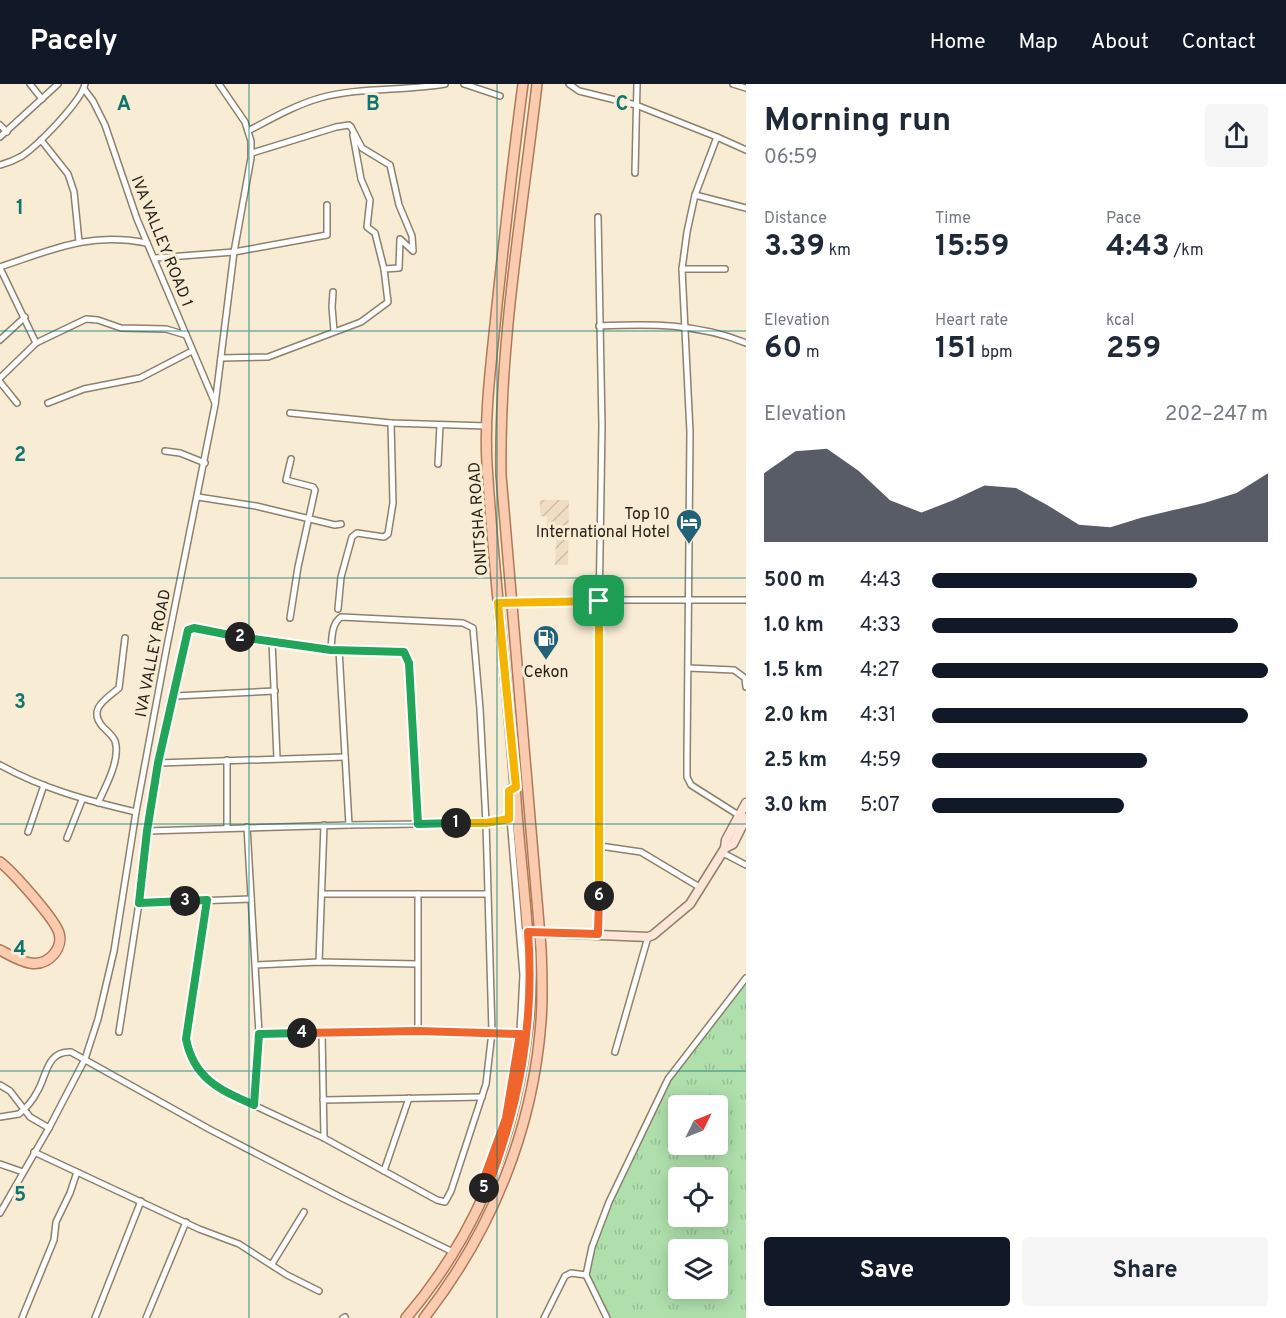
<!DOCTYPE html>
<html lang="en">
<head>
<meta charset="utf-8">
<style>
	:root { --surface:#fff; --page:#f6f6f7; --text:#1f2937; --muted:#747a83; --accent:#111827 }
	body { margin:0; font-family:Overpass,sans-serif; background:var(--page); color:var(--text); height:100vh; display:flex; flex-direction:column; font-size:22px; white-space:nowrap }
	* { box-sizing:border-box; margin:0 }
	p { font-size:20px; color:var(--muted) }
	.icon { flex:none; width:33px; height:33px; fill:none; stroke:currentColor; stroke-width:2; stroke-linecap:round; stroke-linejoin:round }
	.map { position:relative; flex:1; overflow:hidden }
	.panel { display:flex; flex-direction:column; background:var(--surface); width:540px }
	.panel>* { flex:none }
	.needle { width:39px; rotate:47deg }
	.tools { position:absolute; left:668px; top:1011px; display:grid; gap:12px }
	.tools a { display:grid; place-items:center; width:60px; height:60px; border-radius:6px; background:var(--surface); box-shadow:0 3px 15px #0003; font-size:30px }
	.pin { position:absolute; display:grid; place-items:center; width:51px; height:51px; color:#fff; margin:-26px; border-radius:12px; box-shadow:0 3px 9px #0006 }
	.km { position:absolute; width:30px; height:30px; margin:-15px; border-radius:50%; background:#222; color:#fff; font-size:16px; line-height:30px; text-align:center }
	.round { display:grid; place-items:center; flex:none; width:63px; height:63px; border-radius:6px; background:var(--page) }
	.summary { display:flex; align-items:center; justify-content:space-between; height:102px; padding:0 18px }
	h1 { font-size:33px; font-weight:700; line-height:45px }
	.stats { display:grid; grid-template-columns:repeat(3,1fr); gap:9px; height:102px; padding:6px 18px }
	.stats div { display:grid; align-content:center }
	.stats b { font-size:30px; font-weight:700 }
	.stats small { font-size:16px; font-weight:400 }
	.stats p { font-size:16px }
	.chart { height:168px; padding:12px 18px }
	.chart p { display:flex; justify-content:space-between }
	.chart svg { width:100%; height:108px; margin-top:6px; fill:var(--accent); opacity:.7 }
	.primary-button { display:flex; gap:12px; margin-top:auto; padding:12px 18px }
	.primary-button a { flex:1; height:69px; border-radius:6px; background:var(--accent); color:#fff; font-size:24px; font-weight:700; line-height:69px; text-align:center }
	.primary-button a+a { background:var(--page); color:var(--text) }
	ul { padding:0 18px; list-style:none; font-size:20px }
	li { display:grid; grid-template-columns:96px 72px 1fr; align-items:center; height:45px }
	li i { height:15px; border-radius:8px; background:var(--accent) }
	header { display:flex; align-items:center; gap:36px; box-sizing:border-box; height:84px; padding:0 30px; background:var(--accent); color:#fff }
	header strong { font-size:28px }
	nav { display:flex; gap:33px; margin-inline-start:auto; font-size:21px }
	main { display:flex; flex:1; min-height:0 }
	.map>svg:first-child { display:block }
	.industrial { fill:url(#industrial-furrows) }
	.grass { fill:url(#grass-tufts); fill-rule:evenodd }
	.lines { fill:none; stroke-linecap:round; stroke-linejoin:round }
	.minor-casing { stroke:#8d816c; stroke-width:8 }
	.secondary-casing { stroke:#8d816c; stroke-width:11 }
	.primary-casing { stroke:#ae7956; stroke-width:12 }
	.minor { stroke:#fff; stroke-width:5 }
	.secondary { stroke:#fde5d7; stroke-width:8 }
	.primary { stroke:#fbcbaf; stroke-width:9 }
	.split-1-casing { stroke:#fff; stroke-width:12 }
	.split-2-casing { stroke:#fff; stroke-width:12 }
	.split-3-casing { stroke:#fff; stroke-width:12 }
	.split-4-casing { stroke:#fff; stroke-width:12 }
	.split-5-casing { stroke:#fff; stroke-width:12 }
	.split-6-casing { stroke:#fff; stroke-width:12 }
	.split-7-casing { stroke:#fff; stroke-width:12 }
	.split-1 { stroke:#f5b400; stroke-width:8 }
	.split-2 { stroke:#22a559; stroke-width:8 }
	.split-3 { stroke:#22a559; stroke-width:8 }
	.split-4 { stroke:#22a559; stroke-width:8 }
	.split-5 { stroke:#f0652b; stroke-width:8 }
	.split-6 { stroke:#f0652b; stroke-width:8 }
	.split-7 { stroke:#f5b400; stroke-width:8 }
	.grid { fill:none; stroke:#0f766e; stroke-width:1.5; stroke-opacity:0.55 }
	.labels { text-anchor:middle; stroke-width:6; stroke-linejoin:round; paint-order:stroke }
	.street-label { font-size:16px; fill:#231f16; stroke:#f9ecd5 }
	.poi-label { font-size:16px; fill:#231f16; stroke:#f9ecd5; text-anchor:end }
	.grid-label { font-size:20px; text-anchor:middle; font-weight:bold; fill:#0f766e; stroke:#f9ecd5; stroke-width:6; stroke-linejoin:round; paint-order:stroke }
</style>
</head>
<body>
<header>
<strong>Pacely</strong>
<nav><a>Home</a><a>Map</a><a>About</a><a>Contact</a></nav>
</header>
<main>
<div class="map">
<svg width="746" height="1234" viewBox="0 0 746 1234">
	<defs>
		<pattern id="industrial-furrows" width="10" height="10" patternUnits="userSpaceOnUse" patternTransform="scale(1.5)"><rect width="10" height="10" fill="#f0dec2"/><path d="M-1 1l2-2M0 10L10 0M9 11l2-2" fill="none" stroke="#cebea6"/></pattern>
		<pattern id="grass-tufts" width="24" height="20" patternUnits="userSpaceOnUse" patternTransform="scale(1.5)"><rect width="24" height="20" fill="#afe0ac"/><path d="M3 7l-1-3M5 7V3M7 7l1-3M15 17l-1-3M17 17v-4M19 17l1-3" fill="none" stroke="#96c093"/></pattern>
	</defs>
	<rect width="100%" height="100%" fill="#f9ecd5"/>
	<polygon class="industrial" points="540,416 569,416 568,481 555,481 556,455 547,455 547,433 540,432"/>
	<path class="grass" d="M746 896V1234H611L586 1191 609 1118 668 995ZM678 1022H717V1060H678ZM678 1094H717V1132H678ZM678 1166H717V1204H678Z"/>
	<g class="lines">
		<g class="minor-casing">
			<g id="minor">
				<polyline points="30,0 42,15"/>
				<polyline points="464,0 500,12"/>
				<polyline points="569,0 579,7 636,21 717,53 746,66"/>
				<polyline points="733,0 746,4"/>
				<polyline points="84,5 93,17 105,41 137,135 215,319"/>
				<polyline points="0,41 7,48"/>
				<path d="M248 47C271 35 295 21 320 14 358 3 405 7 445 0"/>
				<polyline points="353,51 361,95 370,116 367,143 375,149 384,185"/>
				<polyline points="0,53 58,0"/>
				<polyline points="717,53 695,111 687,148 682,185 690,348 687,672 687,693 691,701 740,732"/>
				<polyline points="41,56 68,90 74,108 79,158"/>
				<polyline points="252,69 336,43 349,41 351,43"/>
				<path d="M0 81C8 79 15 76 22 72 38 61 81 18 85 0"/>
				<polyline points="635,89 637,0"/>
				<polyline points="695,111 746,124"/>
				<polyline points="155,174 234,168 327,151 327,121"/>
				<path d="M0 183C54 165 88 148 147 159"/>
				<polyline points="0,184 36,259"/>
				<polyline points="682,185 725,185"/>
				<polyline points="333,208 332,223 334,247"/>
				<path d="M599 242C651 240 697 239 746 259"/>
				<polyline points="0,256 25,233"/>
				<polyline points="221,274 268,273 276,270 361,238 388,218 384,185 399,184 400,155 413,167 412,152 399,121 390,81 362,64 351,43"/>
				<polyline points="0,294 36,259 86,235 98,236 121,244 166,245 186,251"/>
				<polyline points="0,298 17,319"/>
				<polyline points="48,319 84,305 140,294 192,267"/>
				<polyline points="290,329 391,339 487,342"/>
				<polyline points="165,367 180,369 205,379"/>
				<polyline points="438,380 440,341"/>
				<polyline points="198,413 256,422 335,441 341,440"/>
				<polyline points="498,519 567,516 746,516"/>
				<polyline points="338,525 341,493 352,453 357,449 384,453 388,450 393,419 391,339"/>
				<polyline points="290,534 298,483 315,406 313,403 286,396 291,375"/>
				<polyline points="272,557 277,674"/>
				<polyline points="339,566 349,741"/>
				<polyline points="688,584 734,586 745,594 746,603"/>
				<polyline points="175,612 275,607"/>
				<polyline points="227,676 227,744"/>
				<polyline points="158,679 345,673"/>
				<path d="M0 681C43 705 89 717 136 728"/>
				<path d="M98 719C105 704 121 675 115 657 113 652 107 647 103 643 87 625 106 615 119 604L125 554"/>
				<polyline points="247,743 259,950 254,1021"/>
				<polyline points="147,747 349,741 486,739 509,735"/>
				<polyline points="28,748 44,701"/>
				<polyline points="67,754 82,716"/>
				<polyline points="600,762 641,768 701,804"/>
				<polyline points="723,769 746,781"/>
				<polyline points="322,810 487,810"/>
				<polyline points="418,810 418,947"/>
				<path d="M207 816 186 955C190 975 200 989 215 1003L324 1054 437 1116 445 1118 451 1107 486 1000 492 948 486 739 480 625 473 544 463 539 341 533C331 540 332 555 331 566"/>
				<polyline points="139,819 251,815"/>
				<polyline points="598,850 600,762 598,589 602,342 598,133"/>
				<polyline points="319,878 324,741"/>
				<polyline points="256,881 319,878 417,880"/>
				<polyline points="119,948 139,819 147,747 158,679 175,612 186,551 189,544 205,545 242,554 331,566 404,568 409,579 418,740"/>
				<polyline points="322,949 324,1054"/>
				<polyline points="259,950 418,947 520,950"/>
				<polyline points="615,968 648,853"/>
				<polyline points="0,1001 10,1007 30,1033 49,1044"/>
				<polyline points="323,1016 482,1013"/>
				<path d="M0 1033 19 1030C26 1024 33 1016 37 1008 47 992 46 967 71 968L209 1045 344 1115 453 1168"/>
				<polyline points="34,1068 199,1145 239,1160 287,1191 319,1207"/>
				<polyline points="0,1080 23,1088"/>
				<polyline points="384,1087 409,1014"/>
				<polyline points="484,1105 483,1097 505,1034 519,962 521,930 523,891 508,710 510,704 516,703"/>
				<polyline points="0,1129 49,1044 85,975 98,935 114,867 136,728 166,567 215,321 234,168 251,74 251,57 245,38 219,0"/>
				<polyline points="272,1180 304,1128"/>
				<polyline points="22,1234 54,1156 56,1138 70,1109 77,1088"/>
				<polyline points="95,1234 141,1117"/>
				<polyline points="146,1234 186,1138"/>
				<polyline points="343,1234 345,1233"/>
				<polyline points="544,1234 565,1192 571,1189 586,1191"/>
				<polyline points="607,1234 586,1191 592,1163 609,1118 668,995 746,894"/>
			</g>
		</g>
		<g class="secondary-casing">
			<g id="secondary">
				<polyline points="725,764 726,756 746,719"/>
				<polyline points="528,848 648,853 653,851 690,820 725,764 733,760 746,734"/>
			</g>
		</g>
		<g class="primary-casing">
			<g id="primary">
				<path d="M0 778C12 787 55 835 59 849 61 856 59 864 54 870 38 889 17 875 0 866"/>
				<path d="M406 1234C469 1160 508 1072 523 977 526 958 529 939 530 920 531 856 522 793 517 729 509 613 494 497 487 380 484 327 492 274 497 221 505 148 513 74 523 0"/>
				<path d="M424 1234C491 1148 533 1047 541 937 543 913 542 888 541 864L501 391C499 260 522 130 537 0"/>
			</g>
		</g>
		<use href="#minor" class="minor"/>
		<use href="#secondary" class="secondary"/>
		<use href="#primary" class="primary"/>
	</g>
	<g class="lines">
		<g class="split-1-casing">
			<polyline id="split-1" points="456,739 486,739 509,735 509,707 516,703 498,519 599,517"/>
		</g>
		<g class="split-2-casing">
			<polyline id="split-2" points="240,553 331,566 404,568 409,579 418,740 456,739"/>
		</g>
		<g class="split-3-casing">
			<polyline id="split-3" points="185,817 139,819 147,747 158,679 188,546 194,544 240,553"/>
		</g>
		<g class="split-4-casing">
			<path id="split-4" d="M185 817 207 816 186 955C194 995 220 1006 254 1021L259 950 302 949"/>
		</g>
		<g class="split-5-casing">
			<polyline id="split-5" points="302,949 418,947 520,950 506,1034 483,1097 484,1104"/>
		</g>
		<g class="split-6-casing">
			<path id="split-6" d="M484 1104 486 1108C519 1022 535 940 528 848L598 850 599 812"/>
		</g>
		<g class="split-7-casing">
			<polyline id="split-7" points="599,812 599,517"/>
		</g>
		<use href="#split-1" class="split-1"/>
		<use href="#split-2" class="split-2"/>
		<use href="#split-3" class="split-3"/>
		<use href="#split-4" class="split-4"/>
		<use href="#split-5" class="split-5"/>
		<use href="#split-6" class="split-6"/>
		<use href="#split-7" class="split-7"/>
	</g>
	<path class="grid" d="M249 0V1234M497 0V1234M0 247H746M0 494H746M0 740H746M0 987H746"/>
	<defs>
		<g id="hotel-pin" transform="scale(1.35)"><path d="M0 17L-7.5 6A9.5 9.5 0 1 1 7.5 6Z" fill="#226277" stroke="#f9ecd5"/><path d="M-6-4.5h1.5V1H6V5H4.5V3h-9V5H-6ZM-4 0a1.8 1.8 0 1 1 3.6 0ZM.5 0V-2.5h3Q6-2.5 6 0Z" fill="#fff"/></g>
		<g id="fuel-pin" transform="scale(1.35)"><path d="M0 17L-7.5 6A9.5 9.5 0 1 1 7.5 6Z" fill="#226277" stroke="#f9ecd5"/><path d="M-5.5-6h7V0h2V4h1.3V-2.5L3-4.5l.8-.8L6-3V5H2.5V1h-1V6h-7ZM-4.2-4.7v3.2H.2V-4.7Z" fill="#fff"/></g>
	</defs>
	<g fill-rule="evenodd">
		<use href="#hotel-pin" x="689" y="438"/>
		<use href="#fuel-pin" x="546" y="554"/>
	</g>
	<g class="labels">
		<g class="street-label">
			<text transform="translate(163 157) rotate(68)" y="6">IVA VALLEY ROAD 1</text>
			<text transform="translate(477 435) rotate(-94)" y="6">ONITSHA ROAD</text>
			<text transform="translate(152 569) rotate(-79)" y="6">IVA VALLEY ROAD</text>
		</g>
		<g class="poi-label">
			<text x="670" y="435">Top 10<tspan x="670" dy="18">International Hotel</tspan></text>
			<text x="546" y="593" text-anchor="middle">Cekon</text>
		</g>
	</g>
	<g class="grid-label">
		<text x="124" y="26">A</text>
		<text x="373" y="26">B</text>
		<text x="622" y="26">C</text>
		<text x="20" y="130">1</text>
		<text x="20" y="377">2</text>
		<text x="20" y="624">3</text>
		<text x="20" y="871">4</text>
		<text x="20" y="1117">5</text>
	</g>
</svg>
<div class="tools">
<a><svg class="needle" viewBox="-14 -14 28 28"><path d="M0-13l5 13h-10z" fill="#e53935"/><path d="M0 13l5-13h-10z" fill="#747a83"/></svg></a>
<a><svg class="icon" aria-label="locate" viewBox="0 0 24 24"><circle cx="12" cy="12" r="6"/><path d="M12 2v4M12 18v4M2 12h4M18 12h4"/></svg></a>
<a><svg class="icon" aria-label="layers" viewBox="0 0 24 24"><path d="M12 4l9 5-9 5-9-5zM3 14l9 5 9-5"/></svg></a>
</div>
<div class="pin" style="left:599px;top:517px;background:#1e9e55"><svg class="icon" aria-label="arrive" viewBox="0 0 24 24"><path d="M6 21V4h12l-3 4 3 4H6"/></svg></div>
<b class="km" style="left:456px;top:739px">1</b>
<b class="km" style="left:240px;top:553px">2</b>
<b class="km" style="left:185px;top:817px">3</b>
<b class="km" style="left:302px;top:949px">4</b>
<b class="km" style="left:484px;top:1104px">5</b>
<b class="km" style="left:599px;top:812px">6</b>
</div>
<section class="panel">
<div class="summary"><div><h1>Morning run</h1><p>06:59</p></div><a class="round"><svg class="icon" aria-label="share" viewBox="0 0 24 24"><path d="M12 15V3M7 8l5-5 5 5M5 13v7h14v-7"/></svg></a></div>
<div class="stats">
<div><p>Distance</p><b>3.39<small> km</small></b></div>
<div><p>Time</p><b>15:59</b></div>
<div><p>Pace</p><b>4:43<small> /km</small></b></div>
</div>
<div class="stats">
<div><p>Elevation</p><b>60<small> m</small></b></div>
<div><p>Heart rate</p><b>151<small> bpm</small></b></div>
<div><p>kcal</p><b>259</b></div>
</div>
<div class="chart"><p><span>Elevation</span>202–247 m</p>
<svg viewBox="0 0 160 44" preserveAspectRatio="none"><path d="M0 44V16L10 7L20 6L30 15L40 27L50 32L60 27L70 21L80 22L90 29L100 37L110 38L120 34L130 31L140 28L150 24L160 16V44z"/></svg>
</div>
<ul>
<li><b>500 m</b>4:43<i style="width:79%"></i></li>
<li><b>1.0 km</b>4:33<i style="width:91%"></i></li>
<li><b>1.5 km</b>4:27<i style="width:100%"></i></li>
<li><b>2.0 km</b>4:31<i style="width:94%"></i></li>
<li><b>2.5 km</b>4:59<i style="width:64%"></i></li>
<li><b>3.0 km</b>5:07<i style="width:57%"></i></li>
</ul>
<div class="primary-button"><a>Save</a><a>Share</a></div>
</section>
</main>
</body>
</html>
